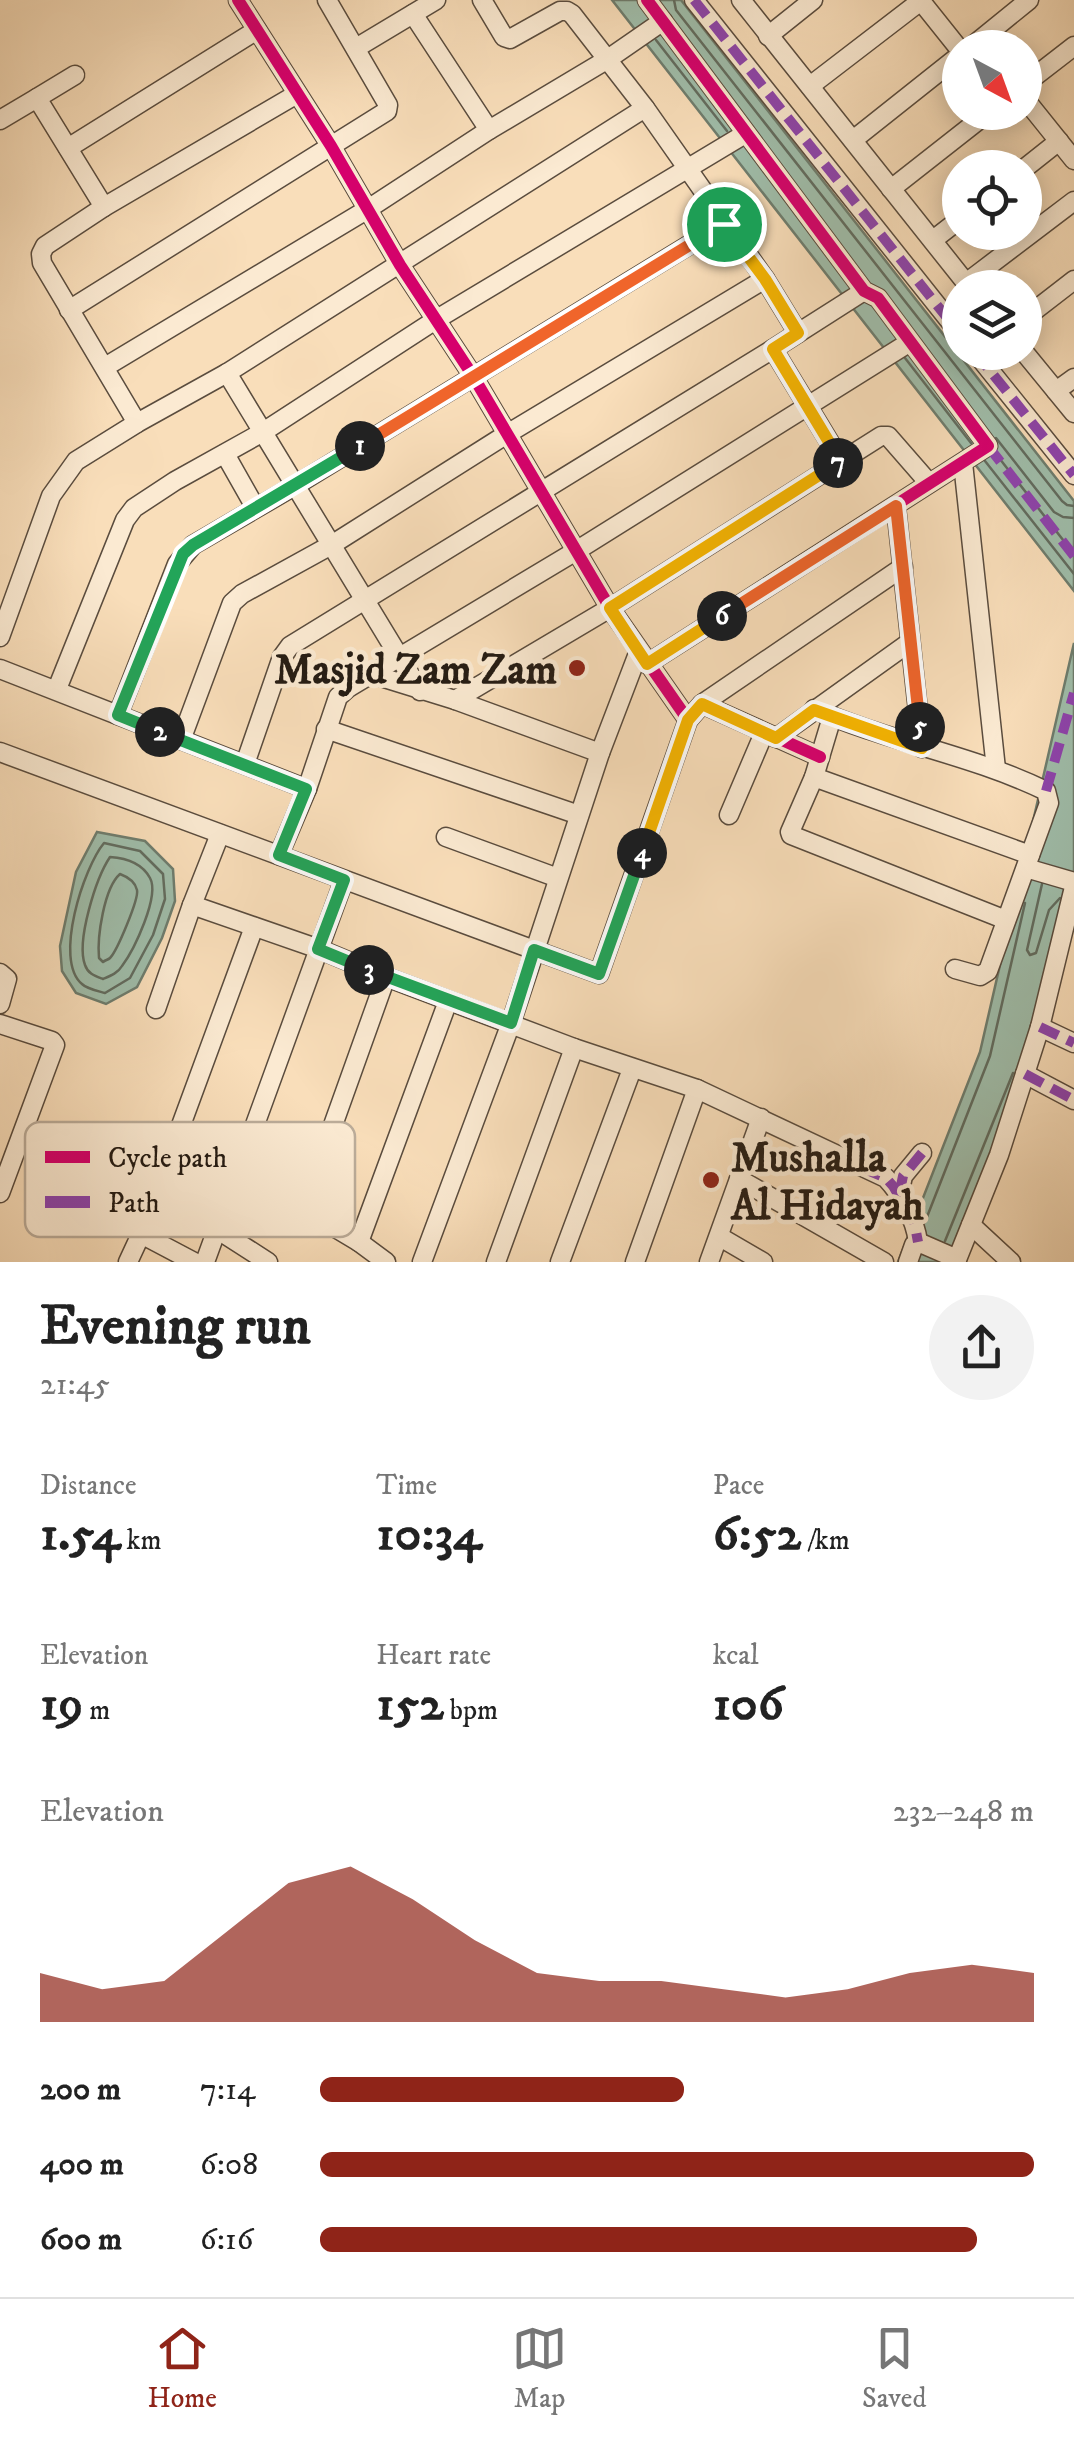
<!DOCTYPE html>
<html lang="en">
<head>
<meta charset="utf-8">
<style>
	:root { --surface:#fff; --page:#f2f2f2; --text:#222; --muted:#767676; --line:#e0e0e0; --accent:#8f2418 }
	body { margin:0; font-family:"IM FELL DW Pica",serif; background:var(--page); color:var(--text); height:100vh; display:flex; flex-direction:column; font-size:38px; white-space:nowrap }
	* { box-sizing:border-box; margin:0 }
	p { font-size:32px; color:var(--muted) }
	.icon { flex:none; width:55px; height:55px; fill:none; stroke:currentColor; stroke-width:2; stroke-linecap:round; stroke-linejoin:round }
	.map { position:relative; height:1262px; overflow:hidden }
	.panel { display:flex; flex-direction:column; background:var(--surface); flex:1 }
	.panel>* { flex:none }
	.needle { width:65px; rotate:139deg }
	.controls { position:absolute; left:942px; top:30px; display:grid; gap:20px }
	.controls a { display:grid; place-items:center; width:100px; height:100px; border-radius:50%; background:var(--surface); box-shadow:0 5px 25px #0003; font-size:50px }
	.pin { position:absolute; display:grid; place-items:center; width:85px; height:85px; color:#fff; margin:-42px; border:5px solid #fff; border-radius:50%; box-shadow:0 2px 10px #0007 }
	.km { position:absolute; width:50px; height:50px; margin:-25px; border-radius:50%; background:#222; color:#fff; font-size:28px; line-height:50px; text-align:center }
	.round { display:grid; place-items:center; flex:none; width:105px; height:105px; border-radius:52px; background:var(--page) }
	.summary { display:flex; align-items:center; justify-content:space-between; height:170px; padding:0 40px }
	h1 { font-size:55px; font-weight:800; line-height:75px }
	.stats { display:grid; grid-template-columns:repeat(3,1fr); gap:15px; height:170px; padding:10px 40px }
	.stats div { display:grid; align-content:center }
	.stats b { font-size:50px; font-weight:800 }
	.stats small { font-size:28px; font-weight:400 }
	.stats p { font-size:28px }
	.chart { height:280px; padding:20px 40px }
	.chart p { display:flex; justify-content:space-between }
	.chart svg { width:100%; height:180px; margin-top:10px; fill:var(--accent); opacity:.7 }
	ul { padding:0 40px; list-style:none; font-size:32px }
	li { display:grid; grid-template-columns:160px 120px 1fr; align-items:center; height:75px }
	li i { height:25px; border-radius:12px; background:var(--accent) }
	.menu { display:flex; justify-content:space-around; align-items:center; height:140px; border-top:2px solid var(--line); background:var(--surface); font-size:28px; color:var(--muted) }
	.menu a { display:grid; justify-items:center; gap:5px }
	.menu .selected { color:var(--accent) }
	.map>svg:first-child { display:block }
	.water { fill:#9fbdaa; stroke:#6e7d6e; stroke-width:2.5 }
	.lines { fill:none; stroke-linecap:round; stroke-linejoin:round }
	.shore { stroke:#626c5f; stroke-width:2.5 }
	.minor-casing { stroke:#5a4c3e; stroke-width:21 }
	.minor { stroke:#fbead2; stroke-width:18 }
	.quiet { stroke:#8e44ad; stroke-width:10; stroke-dasharray:20 10; stroke-linecap:butt }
	.cycleway-casing { stroke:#fbead2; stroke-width:19 }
	.cycleway { stroke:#d6006c; stroke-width:12 }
	.split-1-casing { stroke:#fff; stroke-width:20 }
	.split-2-casing { stroke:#fff; stroke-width:20 }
	.split-3-casing { stroke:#fff; stroke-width:20 }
	.split-4-casing { stroke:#fff; stroke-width:20 }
	.split-5-casing { stroke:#fff; stroke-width:20 }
	.split-6-casing { stroke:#fff; stroke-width:20 }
	.split-7-casing { stroke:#fff; stroke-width:20 }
	.split-8-casing { stroke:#fff; stroke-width:20 }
	.split-1 { stroke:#f0652b; stroke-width:12 }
	.split-2 { stroke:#22a559; stroke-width:12 }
	.split-3 { stroke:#22a559; stroke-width:12 }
	.split-4 { stroke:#22a559; stroke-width:12 }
	.split-5 { stroke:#f5b400; stroke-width:12 }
	.split-6 { stroke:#f0652b; stroke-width:12 }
	.split-7 { stroke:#f5b400; stroke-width:12 }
	.split-8 { stroke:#f5b400; stroke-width:12 }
	.poi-dot { fill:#8f2418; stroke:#fbead2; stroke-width:4 }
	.labels { text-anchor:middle; stroke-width:9; stroke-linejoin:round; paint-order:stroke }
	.poi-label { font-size:42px; font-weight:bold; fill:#251c14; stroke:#fbead2; text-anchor:end }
	.key { fill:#fbead2; stroke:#bbac99; stroke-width:2.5 }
	.key-label { font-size:28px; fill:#251c14 }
</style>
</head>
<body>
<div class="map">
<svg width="1074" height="1262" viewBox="0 0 1074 1262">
	<rect width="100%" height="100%" fill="#f9deba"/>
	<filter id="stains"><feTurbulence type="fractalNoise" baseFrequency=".002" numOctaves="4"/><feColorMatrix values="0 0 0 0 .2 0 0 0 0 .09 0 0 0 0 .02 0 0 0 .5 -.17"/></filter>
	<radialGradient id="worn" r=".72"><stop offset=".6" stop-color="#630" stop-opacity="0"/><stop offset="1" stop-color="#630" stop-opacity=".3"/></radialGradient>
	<g class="water">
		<polygon points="612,0 681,0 1074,501 1074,591"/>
		<polygon points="1074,643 1074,901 1031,1057 947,1262 898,1262 980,1052"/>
		<polygon points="97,832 145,841 173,869 175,901 162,938 137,987 106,1004 76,993 62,971 60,946 76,872"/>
	</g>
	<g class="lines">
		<g class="shore">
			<polyline points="674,0 676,10 1062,501 1067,505 1074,506"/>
			<polyline points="656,40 727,131"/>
			<polyline points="905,358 971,443"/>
			<polyline points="996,438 1054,512 1063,517 1074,518"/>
			<polyline points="996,454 1074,554"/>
			<polyline points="985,461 1074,574"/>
			<path d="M104 843 140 851 163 874 165 899 153 935 130 978 105 993C98 991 87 989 82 984 53 960 84 867 104 843Z"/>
			<path d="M110 857C125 858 142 863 150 878 160 896 134 950 122 966 118 973 110 976 103 979 95 976 88 974 85 965 76 941 96 878 110 857Z"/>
			<path d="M120 874C128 877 135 881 137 890 139 899 117 951 110 958 108 960 105 960 103 962L99 958C97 937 104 888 120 874Z"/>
			<polyline points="1042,884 1027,950 1030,955 1036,953 1049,910 1060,898"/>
			<polyline points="925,1222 990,1056 1025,903"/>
			<polyline points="945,1241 1013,1073"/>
		</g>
		<g class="minor-casing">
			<g id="minor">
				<polyline points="238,0 331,146 400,265 473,376 610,608 688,720 702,704 820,757"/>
				<polyline points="482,0 504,37 510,39 560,11 567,11 572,14 645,108 765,279 798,333"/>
				<polyline points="694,0 960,334"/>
				<polyline points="741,0 970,288"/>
				<polyline points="920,0 960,50"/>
				<polyline points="413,14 489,130"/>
				<polyline points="768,36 813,0"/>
				<polyline points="356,48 436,0"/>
				<polyline points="970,48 1029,0"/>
				<polyline points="75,75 37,98 104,207"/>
				<polyline points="1025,84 1074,46"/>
				<polyline points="810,86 922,0"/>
				<polyline points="1025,99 1074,160"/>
				<polyline points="0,120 37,98"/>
				<polyline points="853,140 960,55"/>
				<polyline points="68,148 257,30"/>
				<polyline points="1025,168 1059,141"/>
				<polyline points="891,189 989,112"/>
				<polyline points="933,240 960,219"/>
				<polyline points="966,283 1074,201"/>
				<polyline points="69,310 387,111 388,105 327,0"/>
				<polyline points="1025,318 1074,280"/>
				<polyline points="773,349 841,461"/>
				<polyline points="975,352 1074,475"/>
				<polyline points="1024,352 1074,413"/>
				<polyline points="105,367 368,209 489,130 608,59 663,21"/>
				<polyline points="227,373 420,691"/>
				<polyline points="1056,391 1074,378"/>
				<polyline points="137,423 42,263 41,254 45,246 104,207 297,94"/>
				<polyline points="225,454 255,507"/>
				<polyline points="963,463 996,769"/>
				<polyline points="896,507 922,748"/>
				<polyline points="0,637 51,496 76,461 137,423 227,373 645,108"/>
				<polyline points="647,664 988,446 878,298 864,291 647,0"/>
				<polyline points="0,669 307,789"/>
				<polyline points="371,674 455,700 600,753"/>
				<polyline points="57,689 125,520 134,508 175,481 263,432 437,319 745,134"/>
				<polyline points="455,700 610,608 881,436 888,436 929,483"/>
				<polyline points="702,704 903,567"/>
				<path d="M814 709C890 742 972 755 1046 791L1049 803 988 971 980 976 955 969"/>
				<polyline points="118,715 177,564 193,545 296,485 725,223"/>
				<polyline points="832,717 814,777 790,832 791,835 1006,920"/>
				<polyline points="326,729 579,815"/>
				<polyline points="776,738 910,642"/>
				<polyline points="181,740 232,603 242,594 333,544 507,434 765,279"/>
				<polyline points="0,752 599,974 688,720"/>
				<polyline points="245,764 282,657 290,646 773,349 864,291"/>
				<polyline points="814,777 1030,855"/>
				<polyline points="729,815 764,733"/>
				<path d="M220 834 192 905 319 949 386 977 574 1048 697 1089 886 1178C902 1195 915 1219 918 1242"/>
				<polyline points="446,837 558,878"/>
				<polyline points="279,855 307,789 338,697 348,688 576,551 910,342"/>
				<polyline points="1026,868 1074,882"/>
				<polyline points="0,973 7,979 0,1004"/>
				<polyline points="156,1009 192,905"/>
				<polyline points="0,1024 52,1041 55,1045 0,1193"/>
				<polyline points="1040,1027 1074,1043"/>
				<polyline points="1025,1074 1074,1100"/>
				<polyline points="240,1171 359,1242 386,1262"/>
				<polyline points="739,1179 884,1262"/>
				<polyline points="899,1195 903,1176 922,1153"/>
				<polyline points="303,1209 386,977"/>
				<polyline points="971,1225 1011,1262"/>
				<polyline points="218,1230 268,1262"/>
				<polyline points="141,1234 194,1262"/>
				<polyline points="720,1237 763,1262"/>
				<polyline points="359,1242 448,1001"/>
				<polyline points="128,1262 141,1234 254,927"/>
				<polyline points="205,1262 344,880"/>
				<polyline points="422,1262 511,1023 600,753 639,651"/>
				<polyline points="496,1262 574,1048"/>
				<polyline points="560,1262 632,1069"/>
				<polyline points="635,1262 697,1089"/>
				<polyline points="709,1262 761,1118"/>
				<polyline points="908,1262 914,1245 918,1242 957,1259"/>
				<polyline points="956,1262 999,1155 1040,1027 1074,887"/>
			</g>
		</g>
		<use href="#minor" class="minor"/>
		<g class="quiet">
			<polyline points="694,0 960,334"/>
			<polyline points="975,352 1074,475"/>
			<polyline points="988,446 1074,556"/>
			<polyline points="1046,791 1074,693"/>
			<polyline points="1040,1027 1074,1043"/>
			<polyline points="1025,1074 1074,1100"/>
			<polyline points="862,1168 886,1178 893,1186 914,1221 918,1242"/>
			<polyline points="899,1195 903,1176 922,1153"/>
		</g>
		<g class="cycleway-casing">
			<g id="cycleway">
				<polyline points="238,0 331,146 400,265 473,376 610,608 688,720 702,704 820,757"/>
				<polyline points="647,664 988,446 878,298 864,291 647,0"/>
			</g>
		</g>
		<use href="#cycleway" class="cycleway"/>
	</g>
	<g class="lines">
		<g class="split-1-casing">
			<polyline id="split-1" points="360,446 724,224"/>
		</g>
		<g class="split-2-casing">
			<polyline id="split-2" points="160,732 118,715 183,554 193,545 360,446"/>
		</g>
		<g class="split-3-casing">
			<polyline id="split-3" points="160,732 306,789 279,855 344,880 318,949 369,970"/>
		</g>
		<g class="split-4-casing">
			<polyline id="split-4" points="369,970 511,1023 534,950 599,974 642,853"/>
		</g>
		<g class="split-5-casing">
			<polyline id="split-5" points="642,853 688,720 702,704 776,738 814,710 922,748 920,727"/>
		</g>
		<g class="split-6-casing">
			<polyline id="split-6" points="722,616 896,506 920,727"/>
		</g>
		<g class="split-7-casing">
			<polyline id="split-7" points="722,616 647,664 610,608 838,463"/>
		</g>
		<g class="split-8-casing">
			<polyline id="split-8" points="724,224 765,279 798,333 773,349 841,462 838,463"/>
		</g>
		<use href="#split-1" class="split-1"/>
		<use href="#split-2" class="split-2"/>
		<use href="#split-3" class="split-3"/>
		<use href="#split-4" class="split-4"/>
		<use href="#split-5" class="split-5"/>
		<use href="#split-6" class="split-6"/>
		<use href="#split-7" class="split-7"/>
		<use href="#split-8" class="split-8"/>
	</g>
	<g class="poi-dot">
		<circle cx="577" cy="668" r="10"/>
		<circle cx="711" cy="1180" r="10"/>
	</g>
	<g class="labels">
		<g class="poi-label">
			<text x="557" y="683">Masjid Zam Zam</text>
			<text x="731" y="1171" text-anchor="start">Mushalla<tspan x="731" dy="48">Al Hidayah</tspan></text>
		</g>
	</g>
	<rect x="25" y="1122" width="330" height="115" rx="15" class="key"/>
	<rect x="45" y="1151" width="45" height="12" fill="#d6006c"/>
	<rect x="45" y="1196" width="45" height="12" fill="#8e44ad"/>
	<g class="key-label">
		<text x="108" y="1167">Cycle path</text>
		<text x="108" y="1212">Path</text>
	</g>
	<rect width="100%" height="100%" filter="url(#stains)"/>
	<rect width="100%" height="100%" fill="url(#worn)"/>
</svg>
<div class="controls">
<a><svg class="needle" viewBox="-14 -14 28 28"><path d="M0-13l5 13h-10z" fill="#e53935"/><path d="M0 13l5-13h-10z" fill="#767676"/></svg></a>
<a><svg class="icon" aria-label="locate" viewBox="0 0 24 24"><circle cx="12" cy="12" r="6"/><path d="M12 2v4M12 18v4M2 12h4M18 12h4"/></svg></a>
<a><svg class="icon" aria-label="layers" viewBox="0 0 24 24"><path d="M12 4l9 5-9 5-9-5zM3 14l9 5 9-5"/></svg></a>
</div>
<div class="pin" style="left:724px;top:224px;background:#1e9e55"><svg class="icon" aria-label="arrive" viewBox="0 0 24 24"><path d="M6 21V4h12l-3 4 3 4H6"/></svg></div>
<b class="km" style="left:360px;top:446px">1</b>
<b class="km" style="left:160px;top:732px">2</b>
<b class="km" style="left:369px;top:970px">3</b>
<b class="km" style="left:642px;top:853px">4</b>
<b class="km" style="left:920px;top:727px">5</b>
<b class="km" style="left:722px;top:616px">6</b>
<b class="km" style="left:838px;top:463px">7</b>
</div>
<section class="panel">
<div class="summary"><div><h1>Evening run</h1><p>21:45</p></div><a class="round"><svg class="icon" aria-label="share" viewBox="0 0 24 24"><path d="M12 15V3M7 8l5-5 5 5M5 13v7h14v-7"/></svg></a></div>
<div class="stats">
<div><p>Distance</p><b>1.54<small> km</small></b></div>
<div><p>Time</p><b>10:34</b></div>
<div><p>Pace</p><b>6:52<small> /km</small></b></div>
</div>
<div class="stats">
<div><p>Elevation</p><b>19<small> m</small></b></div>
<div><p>Heart rate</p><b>152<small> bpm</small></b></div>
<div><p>kcal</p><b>106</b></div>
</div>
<div class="chart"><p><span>Elevation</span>232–248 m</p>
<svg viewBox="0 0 160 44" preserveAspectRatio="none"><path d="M0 44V32L10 36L20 34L30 22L40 10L50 6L60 14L70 24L80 32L90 34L100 34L110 36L120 38L130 36L140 32L150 30L160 32V44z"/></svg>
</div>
<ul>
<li><b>200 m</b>7:14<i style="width:51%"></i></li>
<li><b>400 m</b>6:08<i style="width:100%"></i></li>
<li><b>600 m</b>6:16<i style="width:92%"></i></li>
</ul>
</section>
<nav class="menu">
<a class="selected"><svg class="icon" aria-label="home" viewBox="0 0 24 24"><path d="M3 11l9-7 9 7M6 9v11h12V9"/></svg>Home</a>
<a><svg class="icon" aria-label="map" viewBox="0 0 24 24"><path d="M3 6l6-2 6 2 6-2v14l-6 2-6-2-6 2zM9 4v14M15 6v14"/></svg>Map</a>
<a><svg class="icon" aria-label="saved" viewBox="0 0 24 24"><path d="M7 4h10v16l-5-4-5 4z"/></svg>Saved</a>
</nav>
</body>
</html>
